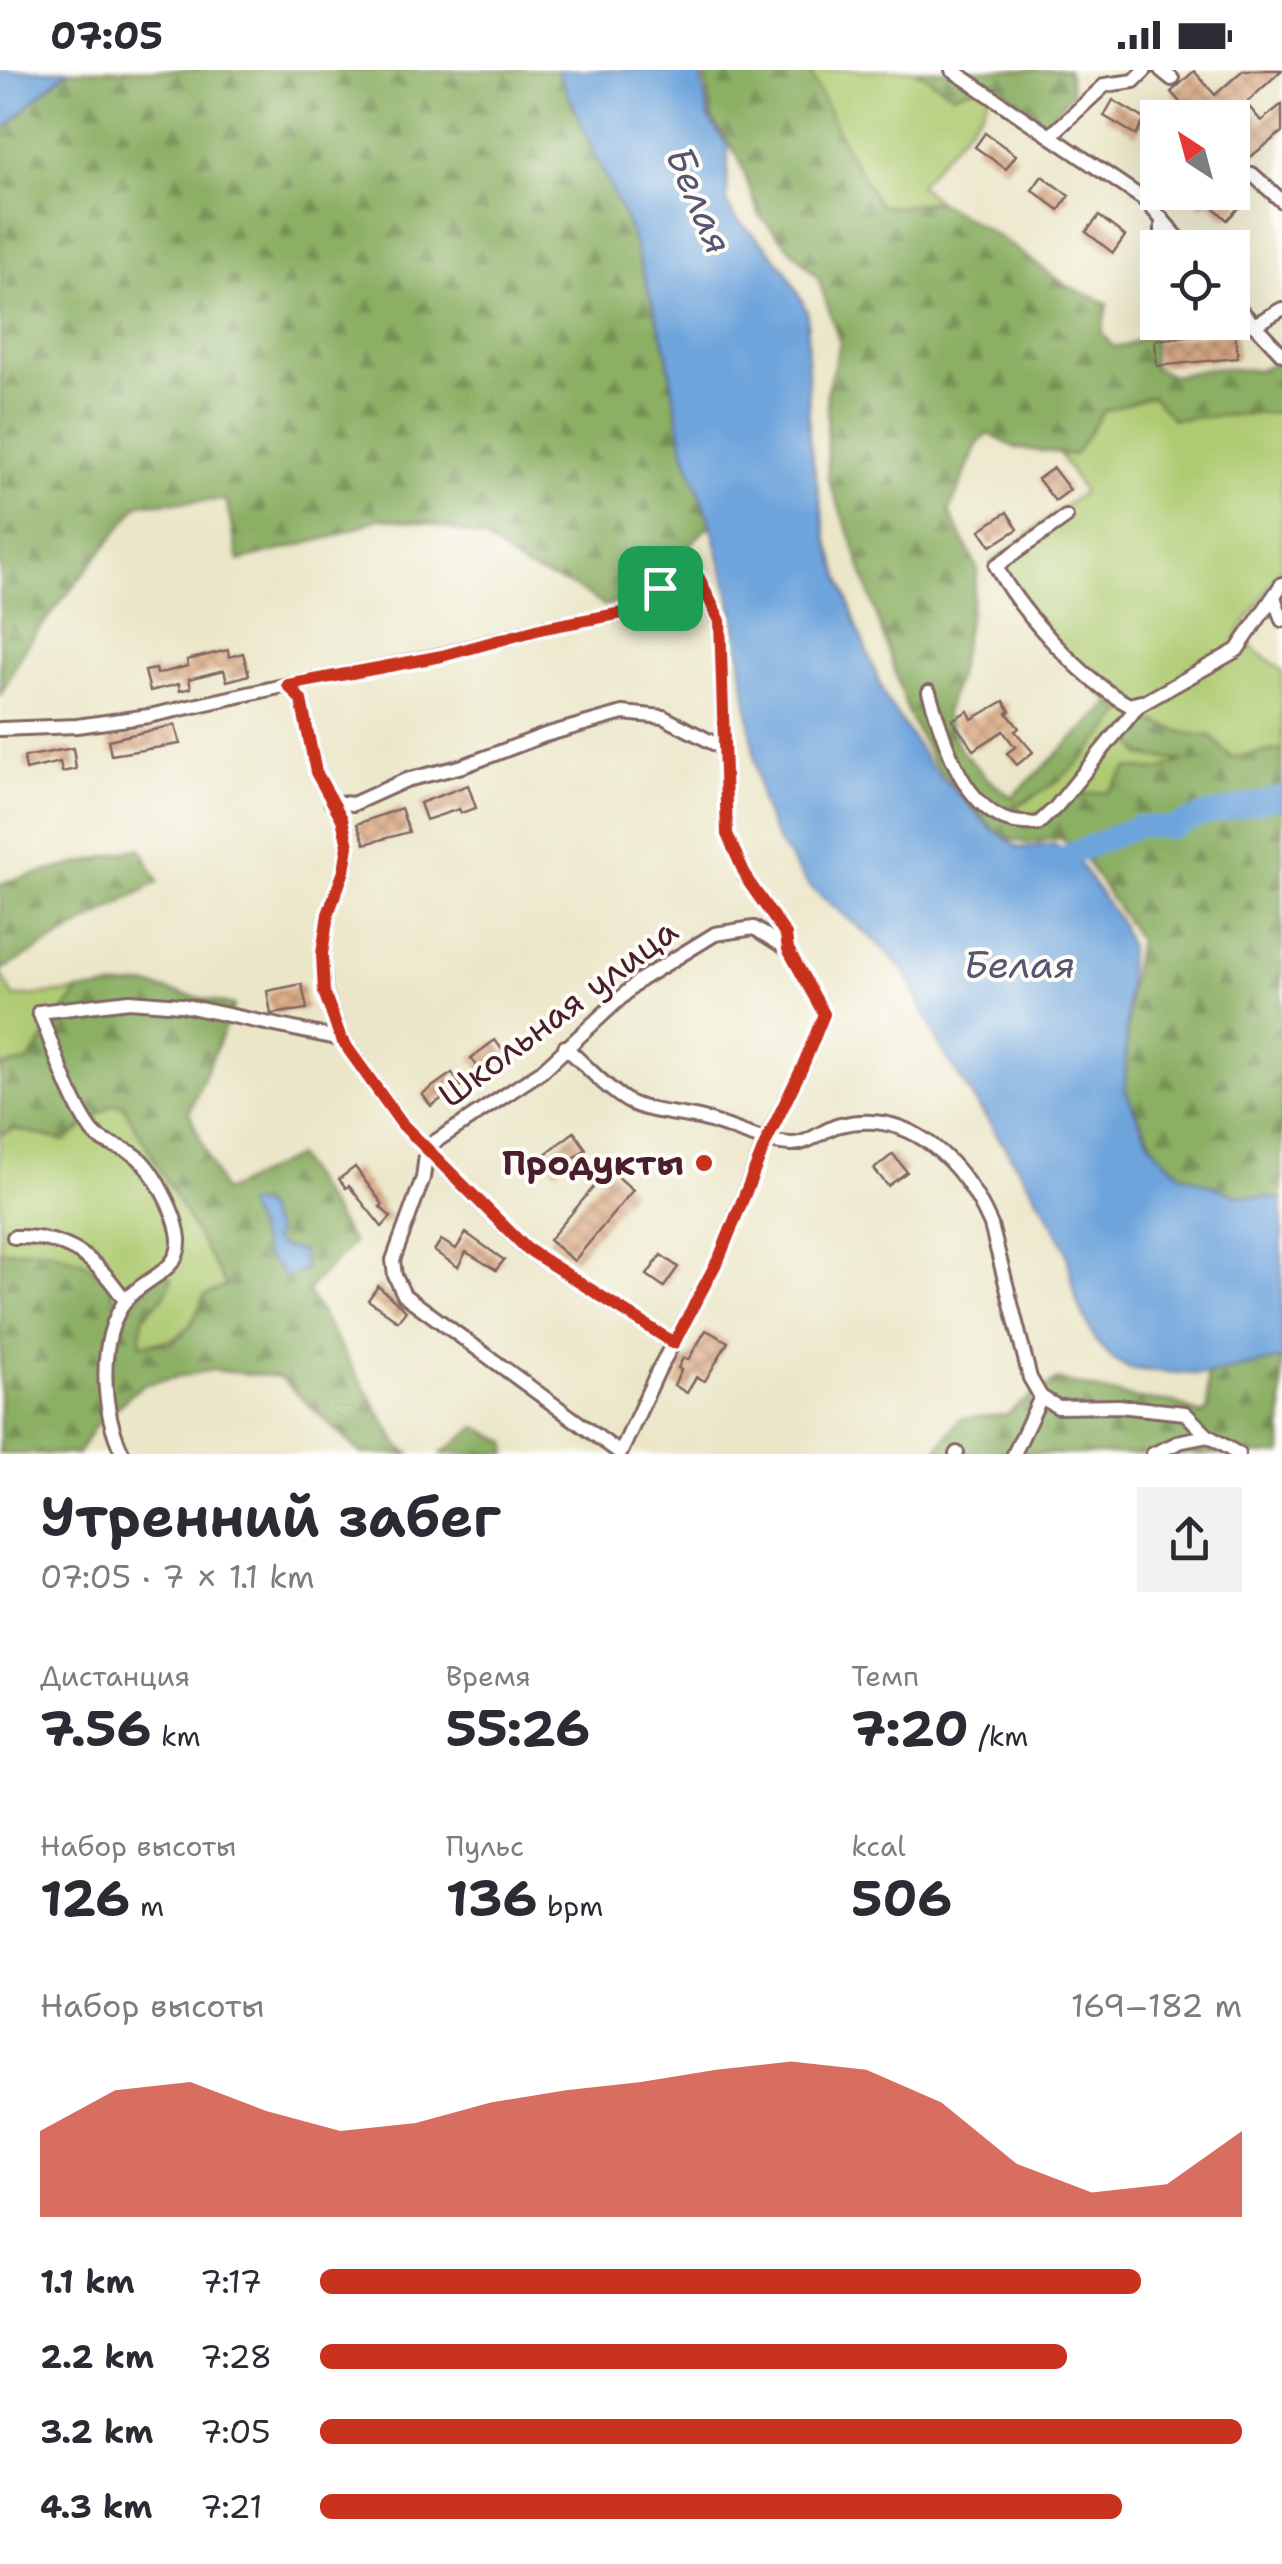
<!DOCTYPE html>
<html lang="ru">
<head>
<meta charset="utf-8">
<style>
	:root { --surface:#fff; --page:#f2f2f3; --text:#2b2b33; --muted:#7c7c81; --accent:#c8321e }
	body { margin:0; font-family:"Shantell Sans",sans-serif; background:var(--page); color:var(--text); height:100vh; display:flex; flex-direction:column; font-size:38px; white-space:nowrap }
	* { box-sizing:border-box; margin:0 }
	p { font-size:32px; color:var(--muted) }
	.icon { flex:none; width:55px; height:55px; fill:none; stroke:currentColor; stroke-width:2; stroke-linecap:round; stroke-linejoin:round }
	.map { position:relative; height:1384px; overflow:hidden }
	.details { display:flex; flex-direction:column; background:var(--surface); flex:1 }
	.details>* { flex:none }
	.needle { width:65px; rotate:324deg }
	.fabs { position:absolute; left:1140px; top:30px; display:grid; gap:20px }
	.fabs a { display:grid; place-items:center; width:110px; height:110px; border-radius:0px; background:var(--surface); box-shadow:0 10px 40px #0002; font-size:50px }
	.pin { position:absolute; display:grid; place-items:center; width:85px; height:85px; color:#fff; margin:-42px; border-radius:20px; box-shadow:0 5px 15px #0006 }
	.round { display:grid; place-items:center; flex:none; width:105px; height:105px; border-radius:0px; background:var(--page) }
	.overview { display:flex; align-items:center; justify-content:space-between; height:170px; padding:0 40px }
	h1 { font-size:55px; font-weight:700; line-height:75px }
	.stats { display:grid; grid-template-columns:repeat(3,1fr); gap:15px; height:170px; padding:10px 40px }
	.stats div { display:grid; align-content:center }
	.stats b { font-size:50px; font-weight:700 }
	.stats small { font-size:28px; font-weight:400 }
	.stats p { font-size:28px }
	.chart { height:280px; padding:20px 40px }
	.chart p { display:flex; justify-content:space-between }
	.chart svg { width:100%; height:180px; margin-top:10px; fill:var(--accent); opacity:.7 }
	ul { padding:0 40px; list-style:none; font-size:32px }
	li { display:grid; grid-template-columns:160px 120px 1fr; align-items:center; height:75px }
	li i { height:25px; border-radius:12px; background:var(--accent) }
	.status { display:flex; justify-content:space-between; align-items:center; height:70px; padding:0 50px; background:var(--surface); direction:ltr }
	.status svg { height:28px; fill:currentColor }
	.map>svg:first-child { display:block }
	.grass { fill:#afcb72; stroke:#7c754e; stroke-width:2.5 }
	.forest { fill:url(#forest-firs); stroke:#6a6748; stroke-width:2.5 }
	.water { fill:#6ea4dc; stroke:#5c6284; stroke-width:2.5 }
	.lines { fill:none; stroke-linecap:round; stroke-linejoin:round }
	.river { stroke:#6ea4dc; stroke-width:22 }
	.building { fill:url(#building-cross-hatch) }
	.minor-casing { stroke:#826562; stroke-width:18 }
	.minor { stroke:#fff; stroke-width:12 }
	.route-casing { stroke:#fff; stroke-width:20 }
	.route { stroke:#c8321e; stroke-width:12 }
	.poi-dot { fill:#c8321e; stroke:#fdfcf7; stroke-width:4 }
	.labels { text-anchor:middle; stroke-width:8; stroke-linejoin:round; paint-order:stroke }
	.street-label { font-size:35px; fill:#4a1f2b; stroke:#fdfcf7 }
	.poi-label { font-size:35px; font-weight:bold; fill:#4a1f2b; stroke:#fdfcf7; text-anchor:end }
	.water-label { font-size:38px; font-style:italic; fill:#585472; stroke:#fdfcf7 }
</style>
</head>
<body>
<div class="status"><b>07:05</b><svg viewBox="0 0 49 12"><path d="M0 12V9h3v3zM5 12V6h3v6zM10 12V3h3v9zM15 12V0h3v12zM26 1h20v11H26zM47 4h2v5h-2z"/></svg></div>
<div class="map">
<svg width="1282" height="1384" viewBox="0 0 1282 1384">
	<defs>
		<pattern id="forest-firs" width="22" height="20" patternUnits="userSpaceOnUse" patternTransform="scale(2.5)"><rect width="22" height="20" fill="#8baf64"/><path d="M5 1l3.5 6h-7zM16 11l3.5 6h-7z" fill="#748e53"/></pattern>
		<pattern id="building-cross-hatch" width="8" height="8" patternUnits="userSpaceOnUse" patternTransform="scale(2.5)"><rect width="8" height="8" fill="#ddae89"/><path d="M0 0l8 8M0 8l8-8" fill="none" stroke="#b58d70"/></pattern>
	</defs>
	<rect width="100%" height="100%" fill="#fdfcf7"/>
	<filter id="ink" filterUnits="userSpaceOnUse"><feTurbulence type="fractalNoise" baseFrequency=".01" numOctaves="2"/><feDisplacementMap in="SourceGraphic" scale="20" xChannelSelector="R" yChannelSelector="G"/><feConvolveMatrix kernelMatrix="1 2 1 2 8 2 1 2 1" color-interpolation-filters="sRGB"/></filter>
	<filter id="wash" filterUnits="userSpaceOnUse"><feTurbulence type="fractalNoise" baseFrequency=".0048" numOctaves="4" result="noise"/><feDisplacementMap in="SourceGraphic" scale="40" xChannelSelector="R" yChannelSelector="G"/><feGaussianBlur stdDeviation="2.25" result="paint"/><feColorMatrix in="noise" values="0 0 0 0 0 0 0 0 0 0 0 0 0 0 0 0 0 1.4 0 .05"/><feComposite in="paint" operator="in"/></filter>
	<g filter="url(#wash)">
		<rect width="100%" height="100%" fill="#ebe6c8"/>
		<g class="grass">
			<polygon points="809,0 915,0 953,24 995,12 982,41 919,115 938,131 897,137 879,135 847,80"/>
			<path d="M1152 326 1172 349 1282 342V497L1237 566 1282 600V679L1231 688 1211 666 1185 663 1144 648 1184 690 1160 700 1128 698 1108 722C1097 723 1084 722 1074 727 1050 737 1037 755 1012 737L1031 729 1122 643C1076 597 1018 553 991 493L1083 422 1059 383 1074 385 1103 341Z"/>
			<polygon points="0,901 14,927 79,921 28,992 0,997"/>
			<path d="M111 1035H123L226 1216 204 1227C188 1264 181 1272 140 1274L143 1247 164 1226 159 1201 125 1243 116 1233 108 1212 19 1180 0 1181V1064L15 1059 65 1071Z"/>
		</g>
		<g class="forest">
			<polygon points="69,0 557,0 630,160 665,274 684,381 711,454 641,523 605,536 575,517 525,498 484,468 429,453 380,448 336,466 239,491 226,430 139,434 26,576 0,626 0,64 36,28"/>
			<path d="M704 0H809L847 80 879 135 897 137 938 131 1002 169 1067 216 1107 233 1102 262 1112 276H1125L1153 262V297L1173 306 1213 298 1257 300 1275 293 1282 300V342L1172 349 1152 326 1103 341 1074 385 1016 378 988 364 978 373 949 442 978 500 956 611 945 643 958 677 989 710 1012 727 1112 632 1123 643C1090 682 1062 717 1013 736 1036 756 1051 737 1074 727 1084 722 1097 723 1108 722L1128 698 1160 700 1181 691 1141 685 1126 663 1144 648 1185 663 1211 666 1231 688 1282 679V1129L1239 1126 1181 1104 1157 1082 1125 1020 1129 923 1138 869 1085 789 1061 768 1026 773 1000 766 935 695 910 648 852 470 828 409 827 320 840 273 818 208 759 145 739 88 712 49Z"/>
			<polygon points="915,0 1068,0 1072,23 1046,52 995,12 953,24"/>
			<polygon points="141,778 158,812 0,901 0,813"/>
			<polygon points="145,915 234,936 189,1042 223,1122 296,1086 353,1173 307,1221 400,1377 410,1384 361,1384 280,1307 211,1300 142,1315 94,1357 78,1384 0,1384 0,1181 44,1179 82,1191 109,1212 116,1233 125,1243 160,1200 172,1209 164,1226 143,1247 140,1274 171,1273 192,1255 204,1226 226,1216 123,1035 111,1035 65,1071 15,1059 0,1064 0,997 28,992 79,921"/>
			<polygon points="1282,1289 1282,1384 934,1384 960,1348 1007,1345 1019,1334 1057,1310 1137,1329 1174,1333 1201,1345 1208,1340 1207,1305"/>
			<polygon points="477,1357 507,1372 507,1384 441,1384"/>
		</g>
		<g class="water">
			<polygon points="0,0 69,0 36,28 0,64"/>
			<polygon points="557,0 700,0 709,48 728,76 727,134 735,148 765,175 786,201 807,241 809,368 827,469 859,562 886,629 930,695 990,757 1019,778 1054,774 1079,793 1120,852 1129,876 1125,1020 1148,1069 1157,1082 1181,1104 1239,1126 1282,1129 1282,1289 1207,1305 1130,1299 1113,1289 1096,1272 1077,1232 1066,1180 1045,1139 942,980 903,899 873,869 809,816 777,771 761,731 734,543 711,454 684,381 665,274 630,160"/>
			<polygon points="251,1133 263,1136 276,1162 273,1170 283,1177 302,1181 305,1200 285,1207 266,1186 246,1135"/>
		</g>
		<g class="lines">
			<polyline class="river" points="1043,796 1138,756 1171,758 1201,746 1282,727"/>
		</g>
		<g id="blocks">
			<g class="building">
				<polygon points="1243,0 1282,0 1246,33 1261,51 1282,34 1282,62 1249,88 1233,68 1244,59 1235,48 1209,48 1204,42 1194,48 1171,22 1194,1 1215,25"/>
				<polygon points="1113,30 1145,49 1136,65 1104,46"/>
				<polygon points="985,63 1016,85 1006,99 975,77"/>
				<polygon points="1042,106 1069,126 1059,140 1032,120"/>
				<polygon points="1186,122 1234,122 1244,132 1227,150 1208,132 1202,138"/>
				<polygon points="1099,146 1125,166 1113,183 1086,162"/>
				<polygon points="1235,262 1238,288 1157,296 1155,270"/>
				<polygon points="1053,398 1070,420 1055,431 1038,409"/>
				<polygon points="1007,442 1018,459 991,476 980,460"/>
				<polygon points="228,580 229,587 243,583 249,605 227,611 224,600 189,609 191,618 180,621 179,614 150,621 145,601 156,599 157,604 188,596 187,590"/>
				<polygon points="1004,631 1010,641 1007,643 1019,658 1015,661 1033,682 1017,695 1007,683 1015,677 1003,661 974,680 952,650 968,641 972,649"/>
				<polygon points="175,655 180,674 111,685 108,670"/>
				<polygon points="73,678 76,699 62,702 60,692 26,700 24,687"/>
				<polygon points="468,715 476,738 461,743 459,739 426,750 420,733"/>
				<polygon points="401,738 409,762 365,774 357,754"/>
				<polygon points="302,914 307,939 271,944 267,921"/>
				<polygon points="495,970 506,985 482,1002 471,988"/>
				<polygon points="452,1003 461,1016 431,1036 422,1024"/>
				<polygon points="574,1062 586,1079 556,1101 544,1085"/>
				<polygon points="893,1084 907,1102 888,1116 874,1099"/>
				<polygon points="355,1097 383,1135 380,1137 391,1147 382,1157 349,1116 346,1118 339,1109"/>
				<polygon points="609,1099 633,1120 574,1191 549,1170"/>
				<polygon points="466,1163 504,1190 496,1200 466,1182 458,1197 434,1181 441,1170 456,1179"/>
				<polygon points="661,1185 678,1197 664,1217 647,1205"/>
				<polygon points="378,1216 406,1241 398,1251 368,1230"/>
				<polygon points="706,1260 728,1272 705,1311 696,1307 687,1323 674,1315 681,1300 678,1298 683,1288 688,1290"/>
			</g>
		</g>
	</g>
	<g filter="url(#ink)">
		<use href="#blocks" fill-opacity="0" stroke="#826562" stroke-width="2.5"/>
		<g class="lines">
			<g class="minor-casing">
				<g id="minor">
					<polyline points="952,0 1145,130 1187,178"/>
					<polyline points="1161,0 1172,9"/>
					<polyline points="1050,66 1105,15 1134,11 1145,0"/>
					<polyline points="1252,104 1282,131"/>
					<polyline points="1162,178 1162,149"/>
					<polyline points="1232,231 1282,284"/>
					<polyline points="1254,255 1282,239"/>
					<path d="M1066 447 996 496C1019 541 1084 611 1129 635L1141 632"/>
					<polyline points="1274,527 1282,550"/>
					<polyline points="288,615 301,630 316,703 342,749 348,776 344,801 328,844 322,884 325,922 341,969 402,1054 525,1178 674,1273"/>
					<path d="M929 622C942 663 957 723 998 746 1009 753 1025 753 1038 754L1056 737 1138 636 1237 580 1282 514"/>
					<polyline points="0,659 77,656 149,646 288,615 442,585 544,558 638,540 653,531 667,505 680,497 699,508 720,551 727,764 748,811 786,865 788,879"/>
					<polyline points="331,732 353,734 406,710 463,696 545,665 623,643 663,647 725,679"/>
					<path d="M565 977C585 994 606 1019 629 1032 651 1043 680 1043 703 1049 734 1057 759 1072 791 1074 808 1075 823 1059 840 1055 912 1038 964 1093 991 1155L1030 1308 1041 1327 1014 1384"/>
					<path d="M14 1167C67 1165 98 1189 125 1231"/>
					<polyline points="1041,1327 1058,1337 1119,1336 1185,1343 1208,1366 1238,1384"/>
					<path d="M123 1384C101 1342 97 1269 126 1230 143 1208 181 1202 179 1169 177 1145 152 1095 132 1083 118 1075 102 1074 92 1061 68 1027 55 980 39 942L129 931 181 935 341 969"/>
					<polyline points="620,1384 658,1301 720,1186 765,1072 802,999 824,944 788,879 754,858 715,864 640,910 542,1001 427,1077 423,1108 393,1190 395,1206 404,1225 620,1383"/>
					<polyline points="956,1384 957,1383"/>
					<polyline points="1153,1384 1182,1371 1208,1366"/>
				</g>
			</g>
			<use href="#minor" class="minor"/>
		</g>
	</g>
	<g class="lines" filter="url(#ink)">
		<g class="route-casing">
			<polygon id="route" points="680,497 699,508 720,551 727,764 748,811 786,865 788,879 824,944 802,998 766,1072 720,1186 674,1273 526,1178 402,1054 341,969 324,922 322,884 328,844 344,801 348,776 342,749 316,702 301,630 288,615 442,586 544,558 638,540 653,531 667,504"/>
		</g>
		<use href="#route" class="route"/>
	</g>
	<circle class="poi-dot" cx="704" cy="1093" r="10"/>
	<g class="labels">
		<g class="street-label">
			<text transform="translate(558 943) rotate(-37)" y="12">Школьная улица</text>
		</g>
		<g class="poi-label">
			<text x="684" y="1105">Продукты</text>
		</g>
		<g class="water-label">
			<text transform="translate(699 130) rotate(67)" y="13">Белая</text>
			<text x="1019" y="908">Белая</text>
		</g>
	</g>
</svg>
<div class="fabs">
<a><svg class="needle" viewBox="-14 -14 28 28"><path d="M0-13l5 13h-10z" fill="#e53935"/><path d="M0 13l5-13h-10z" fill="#7c7c81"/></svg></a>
<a><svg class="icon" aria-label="locate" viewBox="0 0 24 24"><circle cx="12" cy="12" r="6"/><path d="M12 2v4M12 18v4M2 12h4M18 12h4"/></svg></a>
</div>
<div class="pin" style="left:660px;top:518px;background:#1e9e55"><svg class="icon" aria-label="arrive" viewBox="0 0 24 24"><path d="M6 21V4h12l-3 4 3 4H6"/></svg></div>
</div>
<section class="details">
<div class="overview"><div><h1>Утренний забег</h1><p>07:05 · 7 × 1.1 km</p></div><a class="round"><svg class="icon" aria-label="share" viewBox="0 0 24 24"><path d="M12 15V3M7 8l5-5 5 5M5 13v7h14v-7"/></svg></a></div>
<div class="stats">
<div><p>Дистанция</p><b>7.56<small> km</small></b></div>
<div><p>Время</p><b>55:26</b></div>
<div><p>Темп</p><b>7:20<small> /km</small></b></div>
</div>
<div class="stats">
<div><p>Набор высоты</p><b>126<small> m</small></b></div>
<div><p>Пульс</p><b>136<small> bpm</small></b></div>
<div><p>kcal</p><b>506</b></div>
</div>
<div class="chart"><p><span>Набор высоты</span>169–182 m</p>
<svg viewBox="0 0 160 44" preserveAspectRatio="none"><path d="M0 44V23L10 13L20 11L30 18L40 23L50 21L60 16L70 13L80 11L90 8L100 6L110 8L120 16L130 31L140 38L150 36L160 23V44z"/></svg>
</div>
<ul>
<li><b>1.1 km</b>7:17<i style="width:89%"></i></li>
<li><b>2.2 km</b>7:28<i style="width:81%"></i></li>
<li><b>3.2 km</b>7:05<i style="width:100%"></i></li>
<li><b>4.3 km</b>7:21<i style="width:87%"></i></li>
</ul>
</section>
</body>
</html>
